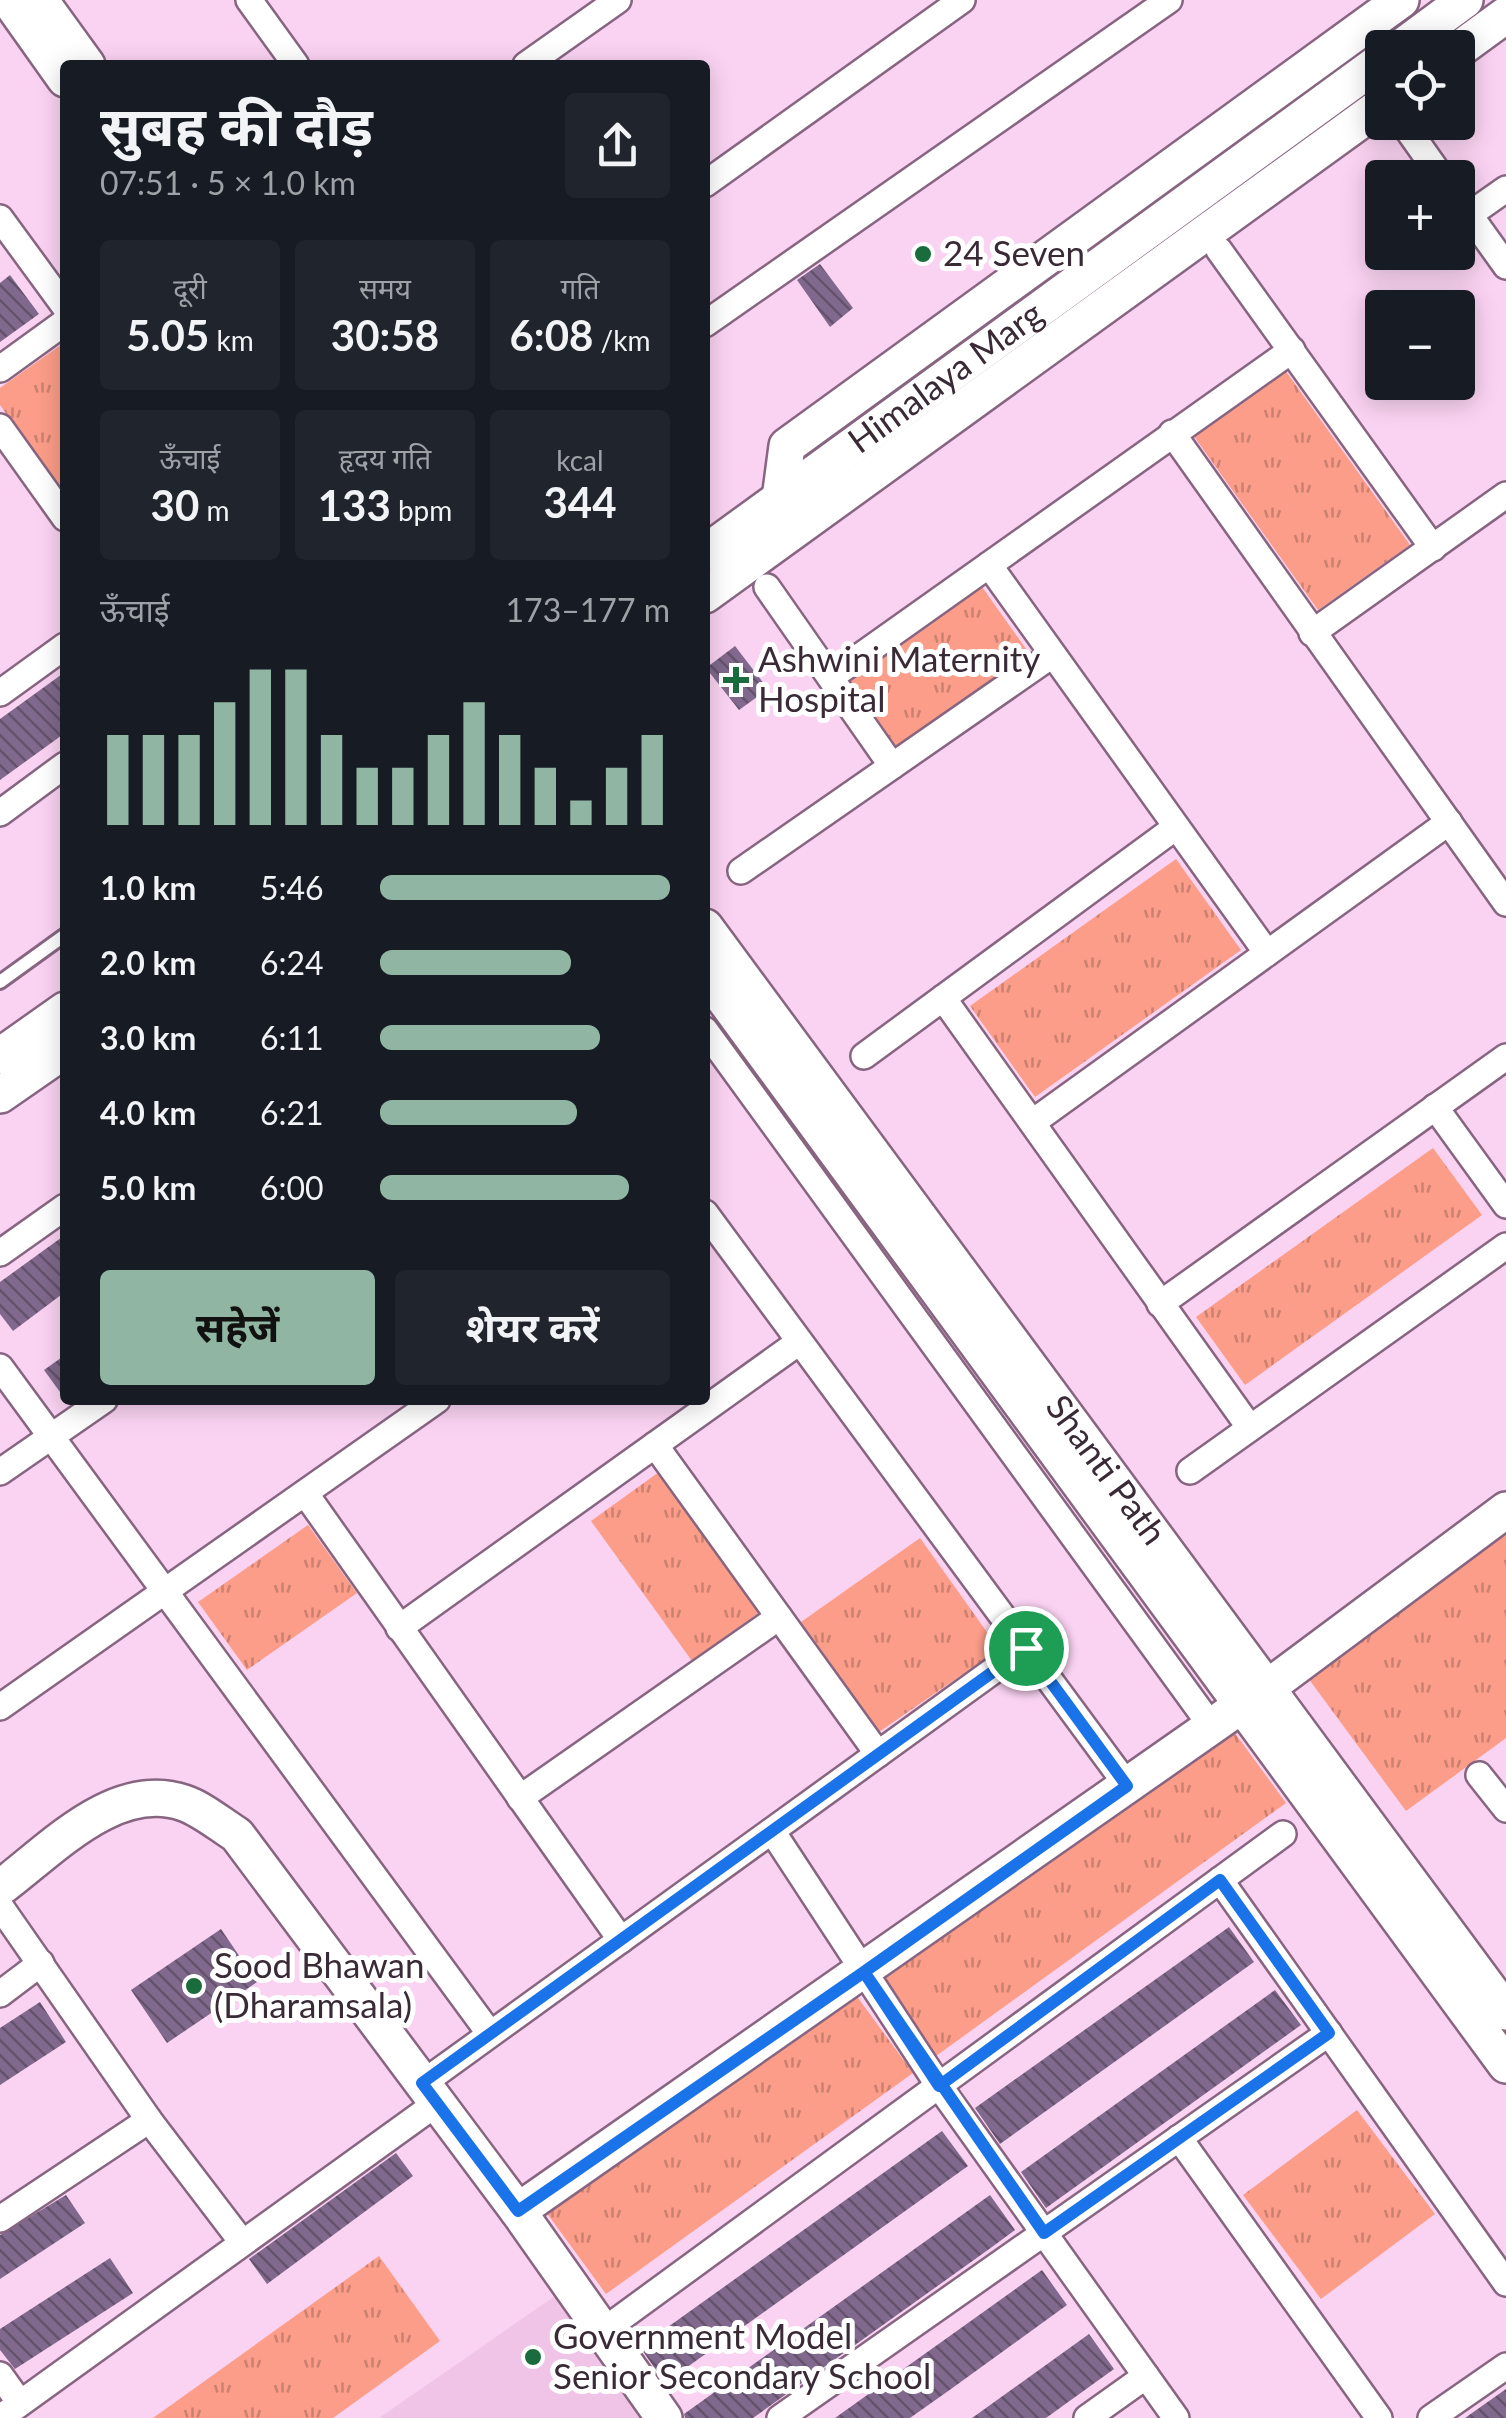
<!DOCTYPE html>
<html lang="hi">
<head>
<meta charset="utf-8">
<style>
	:root { --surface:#171b24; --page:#20242c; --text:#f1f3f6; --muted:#9ea1a6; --accent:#90b6a3 }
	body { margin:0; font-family:Lato,"Noto Sans Devanagari",sans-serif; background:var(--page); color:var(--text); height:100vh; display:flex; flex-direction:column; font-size:38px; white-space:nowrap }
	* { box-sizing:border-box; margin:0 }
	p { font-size:32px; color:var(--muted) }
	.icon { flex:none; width:55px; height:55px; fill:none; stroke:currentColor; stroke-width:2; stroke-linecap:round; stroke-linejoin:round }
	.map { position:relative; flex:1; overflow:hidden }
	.side { position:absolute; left:60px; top:60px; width:650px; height:1345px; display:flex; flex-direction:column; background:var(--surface); border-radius:10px; box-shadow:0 5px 25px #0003 }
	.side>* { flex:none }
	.controls { position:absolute; left:1365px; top:30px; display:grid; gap:20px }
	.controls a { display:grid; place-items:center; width:110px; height:110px; border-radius:10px; background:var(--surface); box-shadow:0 5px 25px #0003; font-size:50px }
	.pin { position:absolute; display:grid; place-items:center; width:85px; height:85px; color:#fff; margin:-42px; border:5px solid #fff; border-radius:50%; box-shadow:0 2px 10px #0007 }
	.round { display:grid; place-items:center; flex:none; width:105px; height:105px; border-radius:10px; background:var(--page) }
	.overview { display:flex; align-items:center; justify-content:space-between; height:170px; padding:0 40px }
	h1 { font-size:55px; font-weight:700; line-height:75px }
	.stats { display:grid; grid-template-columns:repeat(3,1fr); gap:15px; height:170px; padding:10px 40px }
	.stats div { display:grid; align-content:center; border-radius:10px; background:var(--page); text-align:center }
	.stats b { font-size:42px; font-weight:700 }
	.stats small { font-size:28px; font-weight:400 }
	.stats p { font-size:28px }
	.chart { height:280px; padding:20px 40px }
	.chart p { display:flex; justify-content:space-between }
	.chart svg { width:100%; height:180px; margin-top:10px; stroke:var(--accent); stroke-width:6 }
	.action { display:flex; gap:20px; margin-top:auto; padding:20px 40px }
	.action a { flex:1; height:115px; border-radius:10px; background:var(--accent); color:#111; font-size:40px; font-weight:700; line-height:115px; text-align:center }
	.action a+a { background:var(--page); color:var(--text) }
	ul { padding:0 40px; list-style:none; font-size:32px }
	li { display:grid; grid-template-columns:160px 120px 1fr; align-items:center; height:75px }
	li i { height:25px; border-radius:12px; background:var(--accent) }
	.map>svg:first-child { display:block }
	.built { fill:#f0c4e7 }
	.park { fill:url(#park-tufts) }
	.building { fill:url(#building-back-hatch) }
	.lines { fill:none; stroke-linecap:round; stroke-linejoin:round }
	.lane-casing { stroke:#876581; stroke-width:18 }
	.street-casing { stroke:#876581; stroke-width:30 }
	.secondary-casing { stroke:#876581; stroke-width:40 }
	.lane { stroke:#fff; stroke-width:12 }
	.street { stroke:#fff; stroke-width:25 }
	.secondary { stroke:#fff; stroke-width:35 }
	.route-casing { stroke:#fff; stroke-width:20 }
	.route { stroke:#1a73e8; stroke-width:12 }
	.poi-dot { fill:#1a6c3d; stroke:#fff; stroke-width:4 }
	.labels { text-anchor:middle; stroke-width:10; stroke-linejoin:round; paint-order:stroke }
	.poi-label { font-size:35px; fill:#392a36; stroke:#fff; text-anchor:start }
	.street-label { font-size:35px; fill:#392a36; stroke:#fff }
</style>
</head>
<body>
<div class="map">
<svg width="1506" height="2418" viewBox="0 0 1506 2418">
	<defs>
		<pattern id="park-tufts" width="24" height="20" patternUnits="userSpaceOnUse" patternTransform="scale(2.5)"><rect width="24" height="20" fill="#fb9d88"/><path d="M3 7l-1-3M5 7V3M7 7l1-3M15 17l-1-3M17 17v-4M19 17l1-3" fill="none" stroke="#cc8070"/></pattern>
		<pattern id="building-back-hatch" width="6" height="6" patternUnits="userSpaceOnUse" patternTransform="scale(2.5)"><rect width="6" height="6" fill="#80698c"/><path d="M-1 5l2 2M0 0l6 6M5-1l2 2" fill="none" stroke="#64526d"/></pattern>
	</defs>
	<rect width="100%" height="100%" fill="#fad3f2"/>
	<polygon class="built" points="555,2296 642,2418 379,2418"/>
	<g class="park">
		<polygon points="65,342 65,496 0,405 0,388"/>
		<polygon points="1285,370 1410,545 1318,610 1193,435"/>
		<polygon points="980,584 1031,656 897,749 847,677"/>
		<polygon points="1176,859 1241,950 1035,1097 970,1006"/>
		<polygon points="1433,1148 1482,1215 1245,1385 1196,1317"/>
		<polygon points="659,1472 760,1612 692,1661 591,1521"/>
		<polygon points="308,1525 357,1593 247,1670 198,1602"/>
		<polygon points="1506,1534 1506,1738 1406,1811 1308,1678"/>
		<polygon points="920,1538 999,1649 879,1732 801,1622"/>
		<polygon points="1229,1725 1286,1803 936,2056 879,1977"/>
		<polygon points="853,1991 913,2073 606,2294 546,2212"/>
		<polygon points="1357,2110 1435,2214 1321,2299 1243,2195"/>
		<polygon points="379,2256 440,2341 333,2418 153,2418"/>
	</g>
	<g class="building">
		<polygon points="820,264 853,308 830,327 797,280"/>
		<polygon points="10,275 39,314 0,342 0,283"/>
		<polygon points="735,646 768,689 739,710 706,668"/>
		<polygon points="65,672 65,733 0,780 0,719"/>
		<polygon points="65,1235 65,1292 13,1331 0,1314 0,1282"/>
		<polygon points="65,1355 65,1399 44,1370"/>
		<polygon points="1229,1927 1254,1962 1000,2144 975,2108"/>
		<polygon points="221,1929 257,1982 167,2043 131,1990"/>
		<polygon points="1275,1990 1301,2025 1046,2208 1021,2172"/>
		<polygon points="40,2002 66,2042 0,2085 0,2028"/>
		<polygon points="942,2131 968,2166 665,2383 640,2347"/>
		<polygon points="396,2153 413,2176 267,2284 249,2259"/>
		<polygon points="66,2195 85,2223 0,2279 0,2235"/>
		<polygon points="990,2195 1015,2230 992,2247 753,2418 685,2418 684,2414"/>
		<polygon points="110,2258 133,2293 15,2369 0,2350 0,2329"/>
		<polygon points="1042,2270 1067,2305 951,2389 910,2418 835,2418"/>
		<polygon points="1089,2334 1114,2369 1046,2418 972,2418"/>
		<polygon points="1506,2389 1506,2418 1465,2418"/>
	</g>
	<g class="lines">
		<g class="lane-casing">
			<polyline id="lane" points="0,982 65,935"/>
		</g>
		<g class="street-casing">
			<g id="street">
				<polyline points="249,0 296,65"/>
				<polyline points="526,65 618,0"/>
				<polyline points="1403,123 1442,178"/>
				<polyline points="705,184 962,0"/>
				<polyline points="1458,199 1506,266"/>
				<polyline points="1469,215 1506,189"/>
				<polyline points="0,218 65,307"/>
				<polyline points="1219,250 1433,548"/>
				<polyline points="705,324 1169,0"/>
				<polyline points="0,369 65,322"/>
				<polyline points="0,427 65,518"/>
				<polyline points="1172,433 1506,903"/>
				<polyline points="989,565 1267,953"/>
				<polyline points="767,587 892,766"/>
				<polyline points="1312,633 1506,495"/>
				<polyline points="831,677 1292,350"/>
				<polyline points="0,693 65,646"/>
				<polyline points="0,813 65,765"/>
				<polyline points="741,871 1052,655"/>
				<polyline points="943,998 1250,1428"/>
				<polyline points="705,1030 1212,1727"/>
				<polyline points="864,1056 1176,827"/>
				<polyline points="1435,1107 1506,1205"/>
				<polyline points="1033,1122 1449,822"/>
				<polyline points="705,1213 1127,1785"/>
				<polyline points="0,1253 65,1207"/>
				<polyline points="1160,1304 1506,1057"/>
				<polyline points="0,1367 490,2034"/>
				<polyline points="655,1445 878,1754"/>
				<polyline points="1190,1471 1506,1246"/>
				<polyline points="0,1472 104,1400"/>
				<polyline points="305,1493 621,1940"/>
				<polyline points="399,1628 799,1342"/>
				<polyline points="0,1707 437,1400"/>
				<polyline points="1479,1775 1506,1809"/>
				<polyline points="520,1798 779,1617"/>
				<polyline points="772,1831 939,2086 1176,2418"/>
				<polyline points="1220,1880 1506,2283"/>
				<polyline points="0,1906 149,2120 242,2242"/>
				<polyline points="0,1994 41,1963"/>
				<polyline points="423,2083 1026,1647"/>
				<polyline points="1179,2138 1379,2418"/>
				<polyline points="0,2219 149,2120"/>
				<polyline points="603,2331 1283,1834"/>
				<polyline points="0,2375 20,2403"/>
				<polyline points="0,2418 437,2103"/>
				<polyline points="780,2418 1329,2033"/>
				<polyline points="1087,2418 1146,2376"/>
				<polyline points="1431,2418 1506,2366"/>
			</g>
		</g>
		<g class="secondary-casing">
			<g id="secondary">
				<polyline points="9,0 65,79"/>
				<polyline points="40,0 87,65"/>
				<polyline points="1400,48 1465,0"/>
				<polyline points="1458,50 1506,15"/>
				<polyline points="780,499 787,446 1401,0"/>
				<path id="s1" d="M705 553 1382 60"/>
				<polyline points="705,595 1382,105"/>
				<path id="s2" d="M705 927 1506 2012"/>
				<polyline points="705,973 1506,2065"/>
				<polyline points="0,1056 65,1010"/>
				<polyline points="0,1095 65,1050"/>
				<polyline points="1267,1688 1506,1510"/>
				<path d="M0 1888C50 1851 115 1779 184 1803 202 1809 221 1825 237 1835L518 2211 664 2418"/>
				<polyline points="518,2211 1242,1705"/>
			</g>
		</g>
		<use href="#lane" class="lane"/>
		<use href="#street" class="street"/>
		<use href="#secondary" class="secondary"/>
	</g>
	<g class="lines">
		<g class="route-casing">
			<polyline id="route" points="1026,1648 422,2083 518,2211 864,1972 1044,2233 1329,2033 1220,1880 939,2086 864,1972 1127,1786 1026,1648"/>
		</g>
		<use href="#route" class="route"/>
	</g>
	<g class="poi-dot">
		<circle cx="923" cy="254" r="10"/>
		<path d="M731 665h10v10h10v10h-10v10h-10v-10h-10v-10h10z"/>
		<circle cx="194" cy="1986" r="10"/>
		<circle cx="533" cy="2357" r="10"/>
	</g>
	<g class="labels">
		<g class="poi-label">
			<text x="943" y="266">24 Seven</text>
			<text x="758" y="672">Ashwini Maternity<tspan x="758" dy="40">Hospital</tspan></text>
			<text x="214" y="1978">Sood Bhawan<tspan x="214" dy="40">(Dharamsala)</tspan></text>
			<text x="553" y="2349">Government Model<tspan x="553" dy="40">Senior Secondary School</tspan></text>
		</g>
		<g class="street-label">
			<text dy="12" stroke="none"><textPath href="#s1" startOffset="298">Himalaya Marg</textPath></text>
			<text dy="12" stroke="none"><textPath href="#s2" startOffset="675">Shanti Path</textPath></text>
		</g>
	</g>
</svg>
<div class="controls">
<a><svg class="icon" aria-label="locate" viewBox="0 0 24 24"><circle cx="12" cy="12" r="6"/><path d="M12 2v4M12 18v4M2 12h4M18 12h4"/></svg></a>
<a>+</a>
<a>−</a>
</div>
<div class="pin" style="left:1026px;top:1648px;background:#1e9e55"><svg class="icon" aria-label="arrive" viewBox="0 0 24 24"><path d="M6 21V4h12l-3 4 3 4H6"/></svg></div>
<section class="side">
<div class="overview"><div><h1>सुबह की दौड़</h1><p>07:51 · 5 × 1.0 km</p></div><a class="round"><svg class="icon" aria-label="share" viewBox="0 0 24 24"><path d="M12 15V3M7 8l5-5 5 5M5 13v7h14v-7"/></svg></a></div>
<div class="stats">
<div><p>दूरी</p><b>5.05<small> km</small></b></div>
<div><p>समय</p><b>30:58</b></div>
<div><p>गति</p><b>6:08<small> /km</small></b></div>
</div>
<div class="stats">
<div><p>ऊँचाई</p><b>30<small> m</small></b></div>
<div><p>हृदय गति</p><b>133<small> bpm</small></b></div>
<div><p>kcal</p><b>344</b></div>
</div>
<div class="chart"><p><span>ऊँचाई</span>173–177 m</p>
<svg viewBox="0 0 160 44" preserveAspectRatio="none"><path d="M5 44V22M15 44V22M25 44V22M35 44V14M45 44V6M55 44V6M65 44V22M75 44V30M85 44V30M95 44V22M105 44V14M115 44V22M125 44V30M135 44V38M145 44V30M155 44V22"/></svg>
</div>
<ul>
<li><b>1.0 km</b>5:46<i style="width:100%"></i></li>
<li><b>2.0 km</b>6:24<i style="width:66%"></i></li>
<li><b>3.0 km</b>6:11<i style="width:76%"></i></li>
<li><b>4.0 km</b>6:21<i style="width:68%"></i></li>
<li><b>5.0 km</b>6:00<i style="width:86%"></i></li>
</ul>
<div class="action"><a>सहेजें</a><a>शेयर करें</a></div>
</section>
</div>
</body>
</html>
